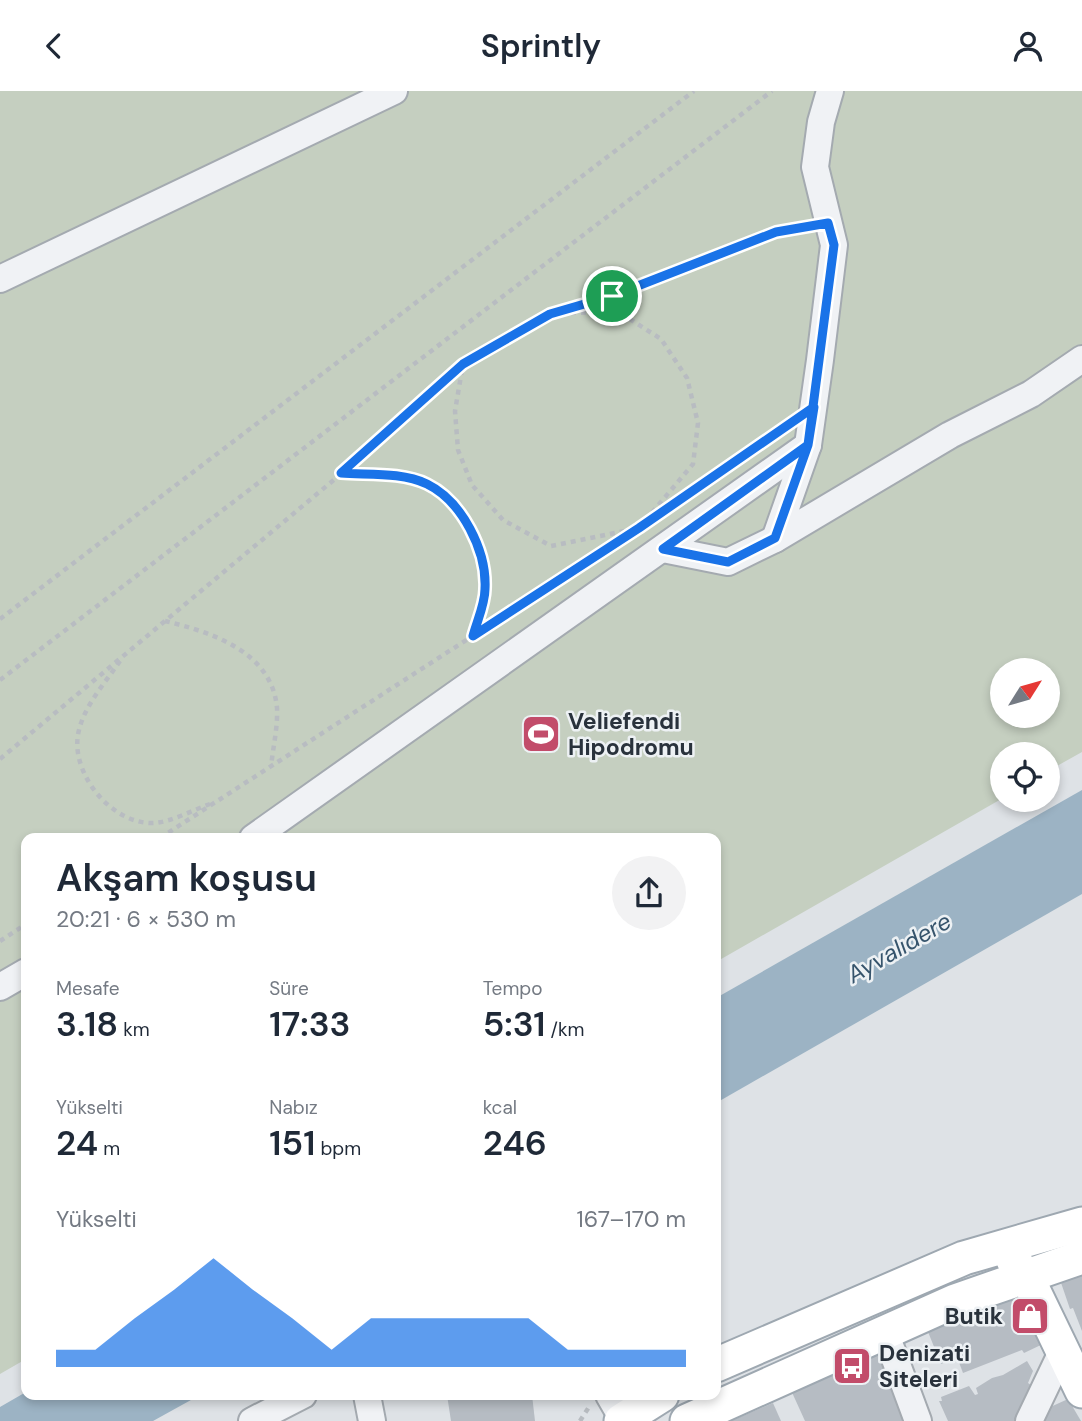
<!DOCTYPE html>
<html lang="tr">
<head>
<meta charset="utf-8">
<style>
	:root { --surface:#fff; --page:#f2f2f3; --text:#1f2937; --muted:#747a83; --accent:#1a73e8 }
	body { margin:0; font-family:"DM Sans",sans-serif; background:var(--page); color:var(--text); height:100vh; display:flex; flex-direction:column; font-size:26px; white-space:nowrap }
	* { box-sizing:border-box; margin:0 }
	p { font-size:23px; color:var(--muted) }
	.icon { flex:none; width:38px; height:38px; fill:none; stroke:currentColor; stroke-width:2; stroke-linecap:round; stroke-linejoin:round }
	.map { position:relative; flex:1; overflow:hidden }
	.drawer { position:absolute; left:21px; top:742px; width:700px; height:567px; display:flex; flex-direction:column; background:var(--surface); border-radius:14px; box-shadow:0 4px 10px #0003 }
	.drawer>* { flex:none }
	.needle { width:46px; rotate:53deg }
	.tools { position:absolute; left:990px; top:567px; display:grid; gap:14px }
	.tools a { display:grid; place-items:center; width:70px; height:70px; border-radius:50%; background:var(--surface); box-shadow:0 4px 10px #0003; font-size:35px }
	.pin { position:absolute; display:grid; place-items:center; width:60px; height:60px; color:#fff; margin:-30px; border:4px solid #fff; border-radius:50%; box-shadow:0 2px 7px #0007 }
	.round { display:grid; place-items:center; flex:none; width:74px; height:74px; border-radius:37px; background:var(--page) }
	.summary { display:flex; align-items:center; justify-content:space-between; height:119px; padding:0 35px }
	h1 { font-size:38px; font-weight:600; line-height:52px }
	.metrics { display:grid; grid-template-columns:repeat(3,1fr); gap:10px; height:119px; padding:7px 35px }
	.metrics div { display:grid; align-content:center }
	.metrics b { font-size:35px; font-weight:600 }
	.metrics small { font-size:19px; font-weight:400 }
	.metrics p { font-size:19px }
	.chart { height:196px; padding:14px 35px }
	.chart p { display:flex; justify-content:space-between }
	.chart svg { width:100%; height:126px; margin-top:7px; fill:var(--accent); opacity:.7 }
	header { display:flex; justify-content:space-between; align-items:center; height:91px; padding:0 35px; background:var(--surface); font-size:32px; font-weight:600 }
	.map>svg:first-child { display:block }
	.green { fill:#c5cfc0; fill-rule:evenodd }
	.water { fill:#9cb3c4 }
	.building { fill:#b6bcc3 }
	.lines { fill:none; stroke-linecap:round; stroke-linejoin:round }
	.minor-casing { stroke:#a4aab0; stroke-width:30 }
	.major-casing { stroke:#9ea8b1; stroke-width:37 }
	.path { stroke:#b8bcc1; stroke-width:4.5; stroke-dasharray:5 5; stroke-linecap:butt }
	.minor { stroke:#f0f2f5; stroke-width:26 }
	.major { stroke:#fff; stroke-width:33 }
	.route-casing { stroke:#fff; stroke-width:14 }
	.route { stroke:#1a73e8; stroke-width:9 }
	.labels { text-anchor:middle; stroke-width:5; stroke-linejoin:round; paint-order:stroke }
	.poi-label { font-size:23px; font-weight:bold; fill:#29323c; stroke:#edf1f4; text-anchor:start }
	.water-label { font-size:24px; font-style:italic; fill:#36546c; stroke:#edf1f4 }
</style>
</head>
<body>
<header><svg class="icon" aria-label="back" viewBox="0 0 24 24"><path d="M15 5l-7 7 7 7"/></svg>Sprintly<svg class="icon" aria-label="person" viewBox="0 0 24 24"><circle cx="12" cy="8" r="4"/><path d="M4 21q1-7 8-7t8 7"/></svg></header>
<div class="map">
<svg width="1082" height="1330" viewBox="0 0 1082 1330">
	<rect width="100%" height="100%" fill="#dee2e6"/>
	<path class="green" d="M0 0H1082V661L1048 680V663H1003V707L716 871V747H26V1268L0 1283ZM1003 579H1048V625H1003Z"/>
	<g class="water">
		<polygon points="1082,699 1082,803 716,1012 716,907"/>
		<polygon points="26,1301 26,1304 200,1304 153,1330 0,1330 0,1316"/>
	</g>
	<g class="building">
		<polygon points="1082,1168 1082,1240 1073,1217 1070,1218 1058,1183"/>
		<polygon points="1022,1196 1045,1252 1024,1262 1022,1259 963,1282 957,1266 941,1273 924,1231"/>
		<polygon points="881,1255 912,1330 805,1330 790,1297"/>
		<polygon points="1027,1270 1033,1280 1028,1292 1031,1294 1014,1330 948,1330 939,1310 942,1310 941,1306 969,1295 975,1304 978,1303 976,1297 992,1287 1003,1284"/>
		<polygon points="447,1304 532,1304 535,1330 451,1330"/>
		<polygon points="1068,1308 1081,1330 1042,1330 1046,1318"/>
		<polygon points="773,1312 781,1330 731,1330"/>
	</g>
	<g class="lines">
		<g class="minor-casing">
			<g id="minor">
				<polyline points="0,188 394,0"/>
				<polyline points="775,448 808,354 820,269 834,154 815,76 821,31 830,0"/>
				<polyline points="663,458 728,471 775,448 950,344 1031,303 1082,268"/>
				<polyline points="253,747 808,354"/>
				<polyline points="0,896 26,881"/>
				<polyline points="885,1241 918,1330"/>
				<polyline points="367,1304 372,1330"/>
				<polyline points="609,1304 624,1330"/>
				<polyline points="252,1330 303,1304"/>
				<polyline points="1029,1330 1062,1261"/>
			</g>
		</g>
		<g class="major-casing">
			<g id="major">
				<polyline points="1013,1169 1027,1186 1082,1300"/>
				<polyline points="716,1274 964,1167 1082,1133"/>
				<polyline points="621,1330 662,1304"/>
				<polyline points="687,1330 955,1210 1082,1166"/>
			</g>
		</g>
		<g class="path">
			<polyline points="557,221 612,205 776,141 807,136"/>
			<path d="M341 382C369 384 401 381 427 393 462 410 486 459 485 497 485 512 478 529 474 544"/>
			<polyline points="646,433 785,336"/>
			<polyline points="0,528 694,0"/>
			<path d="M165 530C210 541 272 560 277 617 278 636 273 656 271 676"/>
			<path d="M120 570C105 592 85 614 79 639 68 680 111 734 154 732 171 731 193 719 210 713"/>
			<polyline points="0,589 772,0"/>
			<polyline points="0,668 366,362 463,273 550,223 596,221 625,225 661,248 687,287 698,332 693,373 639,437 551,455 503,429 472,394 458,359 455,320 463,273"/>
			<polyline points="160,747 635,440"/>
			<polyline points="0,850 26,833"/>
			<polyline points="580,1330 589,1316"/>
		</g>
		<use href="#minor" class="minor"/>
		<use href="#major" class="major"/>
	</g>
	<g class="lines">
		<g class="route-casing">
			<path id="route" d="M612 205 550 223 463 273 341 382C369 384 402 381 427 393 462 410 487 460 485 498 485 513 477 530 473 545L639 437 814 316 808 354 663 458 728 471 775 447 808 354 834 154 828 132 776 141 612 205"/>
		</g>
		<use href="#route" class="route"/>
	</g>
	<defs>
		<g id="stadium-square" transform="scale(2.0125)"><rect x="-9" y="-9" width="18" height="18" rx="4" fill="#c24c6a" stroke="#edf1f4"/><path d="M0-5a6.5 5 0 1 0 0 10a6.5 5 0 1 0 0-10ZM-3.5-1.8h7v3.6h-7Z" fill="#fff"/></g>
		<g id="shop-square" transform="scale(2.0125)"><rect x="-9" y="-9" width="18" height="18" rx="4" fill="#c24c6a" stroke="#edf1f4"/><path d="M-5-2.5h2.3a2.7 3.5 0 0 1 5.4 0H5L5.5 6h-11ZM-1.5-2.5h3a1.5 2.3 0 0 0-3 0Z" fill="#fff"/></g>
		<g id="bus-square" transform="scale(2.0125)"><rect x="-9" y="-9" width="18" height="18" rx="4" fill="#c24c6a" stroke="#edf1f4"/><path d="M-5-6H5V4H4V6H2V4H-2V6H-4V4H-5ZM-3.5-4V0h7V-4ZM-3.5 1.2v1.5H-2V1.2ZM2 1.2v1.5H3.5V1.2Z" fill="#fff"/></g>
	</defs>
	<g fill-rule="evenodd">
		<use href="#stadium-square" x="541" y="643"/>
		<use href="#shop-square" x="1030" y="1225"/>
		<use href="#bus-square" x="852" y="1275"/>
	</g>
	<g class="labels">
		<g class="poi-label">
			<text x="568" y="638">Veliefendi<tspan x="568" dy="26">Hipodromu</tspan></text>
			<text x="1003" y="1233" text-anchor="end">Butik</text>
			<text x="879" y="1270">Denizati<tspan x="879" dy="26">Siteleri</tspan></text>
		</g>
		<g class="water-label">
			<text transform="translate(899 857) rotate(-30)" y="8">Ayvalıdere</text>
		</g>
	</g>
</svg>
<div class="tools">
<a><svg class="needle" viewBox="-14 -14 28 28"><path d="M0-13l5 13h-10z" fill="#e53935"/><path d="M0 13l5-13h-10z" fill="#747a83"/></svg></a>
<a><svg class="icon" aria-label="locate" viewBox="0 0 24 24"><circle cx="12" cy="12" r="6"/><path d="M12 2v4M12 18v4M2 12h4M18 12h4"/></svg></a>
</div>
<div class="pin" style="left:612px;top:205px;background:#1e9e55"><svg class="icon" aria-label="arrive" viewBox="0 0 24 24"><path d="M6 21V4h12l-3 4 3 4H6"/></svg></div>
<section class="drawer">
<div class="summary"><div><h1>Akşam koşusu</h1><p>20:21 · 6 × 530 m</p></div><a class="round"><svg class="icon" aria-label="share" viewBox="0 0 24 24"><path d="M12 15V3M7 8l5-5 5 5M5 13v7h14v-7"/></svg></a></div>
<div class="metrics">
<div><p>Mesafe</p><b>3.18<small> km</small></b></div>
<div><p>Süre</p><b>17:33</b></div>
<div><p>Tempo</p><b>5:31<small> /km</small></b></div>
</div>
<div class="metrics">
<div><p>Yükselti</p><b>24<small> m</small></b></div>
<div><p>Nabız</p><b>151<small> bpm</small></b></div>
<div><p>kcal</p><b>246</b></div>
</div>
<div class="chart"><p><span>Yükselti</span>167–170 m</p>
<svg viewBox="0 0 160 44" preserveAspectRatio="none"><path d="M0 44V38L10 38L20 27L30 17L40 6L50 17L60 27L70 38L80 27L90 27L100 27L110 27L120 27L130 38L140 38L150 38L160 38V44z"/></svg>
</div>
</section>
</div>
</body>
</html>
